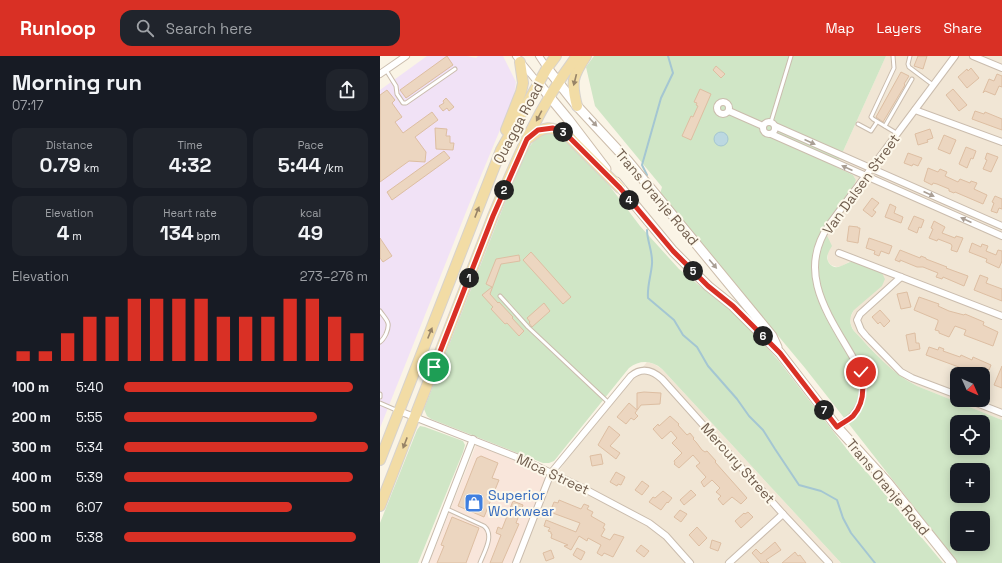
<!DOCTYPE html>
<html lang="en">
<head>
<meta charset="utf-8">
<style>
	:root { --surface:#171b24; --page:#20242c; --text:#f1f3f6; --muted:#9ea1a6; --accent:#d93025 }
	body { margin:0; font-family:"Space Grotesk",sans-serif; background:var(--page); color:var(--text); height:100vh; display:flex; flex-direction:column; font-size:15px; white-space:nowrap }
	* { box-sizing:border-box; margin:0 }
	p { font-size:13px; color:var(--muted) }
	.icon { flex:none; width:22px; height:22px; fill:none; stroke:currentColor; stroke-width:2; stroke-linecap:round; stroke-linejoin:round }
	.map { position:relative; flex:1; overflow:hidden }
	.panel { display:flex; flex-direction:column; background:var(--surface); width:380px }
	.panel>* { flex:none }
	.needle { width:26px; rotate:135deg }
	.buttons { position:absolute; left:570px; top:311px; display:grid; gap:8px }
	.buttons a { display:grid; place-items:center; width:40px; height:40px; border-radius:8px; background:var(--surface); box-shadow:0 2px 10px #0003; font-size:20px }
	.pin { position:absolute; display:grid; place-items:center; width:34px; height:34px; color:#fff; margin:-17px; border:2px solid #fff; border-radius:50%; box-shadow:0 1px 4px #0007 }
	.km { position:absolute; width:20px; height:20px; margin:-10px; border-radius:50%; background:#222; color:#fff; font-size:11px; line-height:20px; text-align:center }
	.round { display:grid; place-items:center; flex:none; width:42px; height:42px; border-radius:12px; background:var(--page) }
	.headline { display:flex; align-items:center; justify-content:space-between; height:68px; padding:0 12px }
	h1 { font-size:22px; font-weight:700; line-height:30px }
	.metrics { display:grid; grid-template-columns:repeat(3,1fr); gap:6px; height:68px; padding:4px 12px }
	.metrics div { display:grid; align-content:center; border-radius:10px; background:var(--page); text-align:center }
	.metrics b { font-size:20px; font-weight:700 }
	.metrics small { font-size:11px; font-weight:400 }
	.metrics p { font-size:11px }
	.chart { height:112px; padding:8px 12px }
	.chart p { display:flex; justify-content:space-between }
	.chart svg { width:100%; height:72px; margin-top:4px; stroke:var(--accent); stroke-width:6 }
	ul { padding:0 12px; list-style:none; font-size:13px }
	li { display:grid; grid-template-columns:64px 48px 1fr; align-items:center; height:30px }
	li i { height:10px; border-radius:5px; background:var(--accent) }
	header { display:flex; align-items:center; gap:24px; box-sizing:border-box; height:56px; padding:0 20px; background:var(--accent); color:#fff }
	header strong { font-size:19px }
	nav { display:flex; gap:22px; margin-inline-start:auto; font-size:14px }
	.search { width:280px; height:36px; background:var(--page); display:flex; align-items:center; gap:10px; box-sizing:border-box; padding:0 14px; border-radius:12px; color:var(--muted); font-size:15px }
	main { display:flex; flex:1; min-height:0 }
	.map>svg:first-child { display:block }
	.residential { fill:#f1e6d5; fill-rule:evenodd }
	.commercial { fill:#f9e6db }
	.education { fill:#f1e2f6 }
	.green { fill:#d0e6c6; fill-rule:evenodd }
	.water { fill:#bcd8e1; stroke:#a4c6d2 }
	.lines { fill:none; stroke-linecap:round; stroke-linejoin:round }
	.stream { stroke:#a4c6d2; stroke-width:2 }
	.building { fill:#ecd6c0; stroke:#ddbea2 }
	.lane-casing { stroke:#cabcad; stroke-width:5 }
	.street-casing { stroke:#cabcad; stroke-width:8 }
	.secondary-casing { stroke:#cdbdab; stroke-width:11 }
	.primary-casing { stroke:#d7d2cd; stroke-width:12 }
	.lane { stroke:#fff; stroke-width:3 }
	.street { stroke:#fff; stroke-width:6 }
	.secondary { stroke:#fff; stroke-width:9 }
	.primary { stroke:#f2dca5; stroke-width:10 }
	.oneway { fill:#978367 }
	.oneway2 { fill:#a99e94 }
	.route-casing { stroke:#fff; stroke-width:8 }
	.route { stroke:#d93025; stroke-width:5 }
	.labels { text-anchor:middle; stroke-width:4; stroke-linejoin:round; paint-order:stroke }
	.street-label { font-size:14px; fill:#705d4d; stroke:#fdf8eb }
	.shop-label { font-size:14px; fill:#366cbe; stroke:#fdf8eb; text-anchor:start }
</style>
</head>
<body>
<header>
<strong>Runloop</strong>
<div class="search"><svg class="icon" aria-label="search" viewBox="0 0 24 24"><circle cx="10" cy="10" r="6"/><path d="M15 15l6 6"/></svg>Search here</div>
<nav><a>Map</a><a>Layers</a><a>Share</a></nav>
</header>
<main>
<section class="panel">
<div class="headline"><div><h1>Morning run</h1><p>07:17</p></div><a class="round"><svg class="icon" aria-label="share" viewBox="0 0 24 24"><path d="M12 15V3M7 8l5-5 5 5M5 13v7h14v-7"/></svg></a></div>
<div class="metrics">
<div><p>Distance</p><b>0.79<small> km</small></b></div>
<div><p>Time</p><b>4:32</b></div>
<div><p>Pace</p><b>5:44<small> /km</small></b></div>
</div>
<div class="metrics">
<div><p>Elevation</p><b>4<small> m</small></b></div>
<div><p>Heart rate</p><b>134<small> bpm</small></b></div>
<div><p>kcal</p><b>49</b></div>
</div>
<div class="chart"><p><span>Elevation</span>273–276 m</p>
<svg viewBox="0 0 160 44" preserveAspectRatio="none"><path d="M5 44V38M15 44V38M25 44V27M35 44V17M45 44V17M55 44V6M65 44V6M75 44V6M85 44V6M95 44V17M105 44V17M115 44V17M125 44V6M135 44V6M145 44V17M155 44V27"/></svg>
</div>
<ul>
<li><b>100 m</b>5:40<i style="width:94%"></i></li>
<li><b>200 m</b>5:55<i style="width:79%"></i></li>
<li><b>300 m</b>5:34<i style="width:100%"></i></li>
<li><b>400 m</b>5:39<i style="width:94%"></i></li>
<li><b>500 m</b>6:07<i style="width:69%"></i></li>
<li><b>600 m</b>5:38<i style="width:95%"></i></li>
</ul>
</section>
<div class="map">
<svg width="622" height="507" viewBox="0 0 622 507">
	<rect width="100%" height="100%" fill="#faf4e6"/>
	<g class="residential">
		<path d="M506 0H622V364L537 330 514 317 474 275 471 269 470 262 474 254 469 206 462 210 457 211 451 209 448 205V196L443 171 474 129 476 124 473 119 456 111ZM577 318H603V344H577Z"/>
		<polygon points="267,306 274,308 282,313 461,507 139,507 170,429 186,404"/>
	</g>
	<polygon class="commercial" points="96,389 159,414 170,429 139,507 49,507"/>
	<polygon class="education" points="47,0 87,0 96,2 98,0 123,0 136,26 134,40 90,146 0,372 0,34"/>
	<g class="green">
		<path d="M214 0H506L456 111 473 119 476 124 474 129 443 171 452 190C449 195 445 201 449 207 457 218 466 204 475 206 484 208 493 214 502 217L505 223 502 230 474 254C469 261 469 268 474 275 494 296 511 317 537 330L622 364V507H578L425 312 280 138 282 131 215 50 206 11ZM577 366H603V392H577ZM577 414H603V440H577ZM577 462H603V488H577Z"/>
		<path d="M173 77 181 79 219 116 260 170 299 213 358 261 375 278 398 304 473 401 490 420 563 507H461L282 313C271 304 260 304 249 312L174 405 169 407H163L51 363 47 360 44 353 137 116C145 99 151 78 173 77Z"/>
		<polygon points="40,370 45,371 83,385 85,389 83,396 38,507 0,507 0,467 37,374"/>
	</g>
	<circle class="water" cx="341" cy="83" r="7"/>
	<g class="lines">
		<g class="stream">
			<polyline points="267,119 262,109 281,42 293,17 288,0"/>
			<path d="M267 174C267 185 273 196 272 208 271 220 267 230 268 242L294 264 303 279 317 291 328 310 357 343 369 360 383 374 395 393 419 429 441 435 457 444 463 462 471 477 495 507"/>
		</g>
	</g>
	<g class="building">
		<polygon points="67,0 73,9 26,42 20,34"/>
		<polygon points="538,0 547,0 543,13 534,10"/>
		<polygon points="336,10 345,18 341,22 333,14"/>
		<polygon points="591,12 599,22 587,32 578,21 587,13 588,15"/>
		<polygon points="521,16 529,20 524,28 525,29 503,66 496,61"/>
		<polygon points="617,18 622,20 622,31 619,30 615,39 605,35 603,37 609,23 614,25"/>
		<polygon points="320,33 331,38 311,84 302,80 311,60 313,61 318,50 316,49 317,47 314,46"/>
		<polygon points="573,33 587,49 579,55 566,39"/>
		<polygon points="7,34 15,44 12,47 22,61 15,66 23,77 52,56 58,64 35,81 46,96 45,106 29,105 0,126 0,39"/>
		<polygon points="66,42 74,51 69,55 67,52 63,55 59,50 64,47 63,45"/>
		<polygon points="595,55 604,58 605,56 622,63 622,74 592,63"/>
		<polygon points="55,72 67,73 66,80 70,80 70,87 74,87 73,94 56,93"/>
		<polygon points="550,73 553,82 547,84 548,86 538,89 535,78"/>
		<polygon points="564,79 576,84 570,98 558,93"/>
		<polygon points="586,91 596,95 593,103 591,102 587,112 579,108"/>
		<polygon points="64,95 70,102 12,144 7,136"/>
		<polygon points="528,97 542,102 538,110 533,108 532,110 524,107"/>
		<polygon points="607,97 618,101 611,116 603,113 607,104 605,103"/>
		<polygon points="548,112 558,116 560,113 567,116 565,120 578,126 580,123 590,127 591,125 597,127 594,133 607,139 603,148 575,136 574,137 569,135 569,133 557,128 553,127 552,129 544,125"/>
		<polygon points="615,140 622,143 622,153 619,152 617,157 611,155 614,147 612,146"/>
		<polygon points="492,142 499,147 493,154 496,156 492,161 483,154"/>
		<polygon points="510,148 516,151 514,157 523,161 521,167 505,161"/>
		<polygon points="534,160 544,164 541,172 539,171 537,177 528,173"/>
		<polygon points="554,165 565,171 562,177 575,182 576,180 583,182 577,196 571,194 572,190 571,188 558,183 557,185 549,182 553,173 551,172"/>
		<polygon points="469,170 478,171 478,172 480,172 478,187 467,185"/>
		<polygon points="0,182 12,200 3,206 0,202"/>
		<polygon points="489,182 512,190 509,198 501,195 499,200 494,198 495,195 486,192"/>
		<polygon points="592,187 601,191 602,188 608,190 606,195 616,199 618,194 622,195 622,205 619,212 606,206 607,203 589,196"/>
		<polygon points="520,194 540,202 541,200 546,202 546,203 567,211 566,212 588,220 584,230 563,221 562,223 556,221 558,217 543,211 537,211 520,204 520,206 515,204"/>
		<polygon points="151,196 191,241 183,248 143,204"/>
		<polygon points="139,199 140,205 121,208 110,238 118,247 119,246 133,261 132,262 144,275 139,280 127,267 125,268 111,253 113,251 102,239 112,231 106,228 116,203"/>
		<polygon points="600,219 608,222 606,227 622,233 622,245 594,234"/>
		<polygon points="527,236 531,251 521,253 517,238"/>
		<polygon points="539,241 559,248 558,250 569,255 584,259 585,258 604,266 603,269 618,276 613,290 584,279 586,274 575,270 569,281 559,277 559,275 555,274 558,266 558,264 534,254"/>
		<polygon points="164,247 170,255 152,271 149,267 150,266 147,262"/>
		<polygon points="500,254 510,265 504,271 500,266 498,268 492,261"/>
		<polygon points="535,277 536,287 539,287 540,293 529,295 526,279"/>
		<polygon points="549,291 558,294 559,291 564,293 563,295 580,301 581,299 592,304 593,301 611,309 609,314 605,313 602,318 585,318 587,314 546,299"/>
		<polygon points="622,310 622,332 614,329"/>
		<polygon points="264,336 281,337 280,348 261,349 255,357 258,360 254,364 251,362 246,368 237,361 249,347 257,354 257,337"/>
		<polygon points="290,360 299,368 298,369 307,379 310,377 314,382 313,383 316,386 322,394 325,396 327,395 336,405 335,406 367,442 361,448 352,441 343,449 338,443 341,440 336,436 340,432 332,424 324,431 321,426 326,421 316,410 320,407 313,399 299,412 294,408 295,407 294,405 302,397 292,387 297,382 291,375 282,383 273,373 278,368 279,370"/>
		<polygon points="229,370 240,379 230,390 240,397 236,403 218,389"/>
		<polygon points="221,398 223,408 212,410 210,400"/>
		<polygon points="101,400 118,407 112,422 119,424 104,461 78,450 97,402"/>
		<polygon points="236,416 245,421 241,429 238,428 237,430 230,426"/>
		<polygon points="262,425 269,430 262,439 255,434"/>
		<polygon points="311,434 316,439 304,449 300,444"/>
		<polygon points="283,435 292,442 288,447 287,446 281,454 269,446 273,441 275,442"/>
		<polygon points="179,444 201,453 204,448 209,450 207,453 213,456 211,460 225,468 223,472 225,473 221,480 230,484 234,478 244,481 233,501 224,497 222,500 217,497 221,489 208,482 207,485 199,480 191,494 184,490 188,489 171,482 172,478 171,478 171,476 168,475 170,472 164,470 166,464 196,476 200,467 170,456 174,446 178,447"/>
		<polygon points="133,445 143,449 136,467 139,468 122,507 110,507 121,479 116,477 118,471 122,473"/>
		<polygon points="300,454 307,458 301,466 294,461"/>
		<polygon points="368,456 373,461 361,472 355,465 364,457 365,458"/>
		<polygon points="72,461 99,472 86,507 57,507 64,490 61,489"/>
		<polygon points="317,471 327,482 319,490 309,479"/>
		<polygon points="332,484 341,487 338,495 330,492"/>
		<polygon points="395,486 401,494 386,504 389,507 381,507 372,497 376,493 381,498"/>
		<polygon points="261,489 269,495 264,501 256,495"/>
		<polygon points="197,492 205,496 201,504 193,499"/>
		<polygon points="171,494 174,502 166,505 163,497"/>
		<polygon points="415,496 418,500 420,499 426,507 402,507"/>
	</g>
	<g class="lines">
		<g class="lane-casing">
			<g id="lane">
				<polyline points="513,0 514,12 491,61 493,63 518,78"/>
				<polyline points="530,0 528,8 529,11 553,29"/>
				<polyline points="6,14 16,30 17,38 23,47 26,47 75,13"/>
				<polyline points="391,66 411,0"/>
				<polyline points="478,68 491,75 497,66"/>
				<polyline points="505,70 532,23"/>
				<polyline points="120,240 148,271 229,347"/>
				<path d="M0 255C7 265 11 266 6 278 4 282 3 284 0 286"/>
				<polyline points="0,338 0,341"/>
				<polyline points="0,347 16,354"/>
				<path d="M67 453 104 470C115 479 104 496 100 507"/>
			</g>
		</g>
		<g class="street-casing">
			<g id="street">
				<polyline points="136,0 159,28"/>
				<polyline points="159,0 167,12"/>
				<polyline points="593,0 622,12"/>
				<polyline points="0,18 26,0"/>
				<circle cx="343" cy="52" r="6"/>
				<polyline points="535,54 622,86"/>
				<polyline points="349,55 383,70"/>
				<circle cx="389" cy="72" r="6"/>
				<polyline points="395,70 622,170"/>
				<polyline points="391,78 622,180"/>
				<polyline points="459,197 622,260"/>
				<polyline points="521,221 480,258 477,264 481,274 486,280 521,316 532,322 577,339"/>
				<polyline points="589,344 622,357"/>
				<polyline points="19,355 144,404 201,431 269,467 286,480 310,507"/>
				<path d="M457 371C462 367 469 364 473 359 484 348 484 330 481 316 457 269 412 222 449 169L575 0"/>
				<polyline points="45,507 93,383"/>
				<path d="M136 507 171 417 251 320C262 311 272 314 282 323L403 458 449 507"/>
				<polyline points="349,507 403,458"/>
			</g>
		</g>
		<g class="secondary-casing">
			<g id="secondary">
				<polyline points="167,12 197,50 248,105 392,280 397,291"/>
				<polyline points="159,28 188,63 226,113"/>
				<polyline points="236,126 293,195 328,230 353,250 400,297 457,371 508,427 572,507"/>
			</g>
		</g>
		<g class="primary-casing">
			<g id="primary">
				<path d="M197 50C191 26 192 21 206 0"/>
				<polyline points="126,74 141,36 143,27 140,6"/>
				<path d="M149 82C164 70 171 69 187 79L240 132"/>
				<polyline points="0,404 121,94 167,12 176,0"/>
				<path d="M0 450 113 160C136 104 160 48 197 0"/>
			</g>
		</g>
		<use href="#lane" class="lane"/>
		<use href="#street" class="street"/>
		<use href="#secondary" class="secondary"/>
		<use href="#primary" class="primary"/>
	</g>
	<defs><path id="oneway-solid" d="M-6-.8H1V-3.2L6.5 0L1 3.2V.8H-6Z"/></defs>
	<g class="oneway">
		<use href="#oneway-solid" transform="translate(195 24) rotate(104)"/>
		<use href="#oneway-solid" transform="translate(159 60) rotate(118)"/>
		<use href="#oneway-solid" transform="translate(97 156) rotate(-69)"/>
		<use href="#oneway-solid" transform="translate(50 277) rotate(-68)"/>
		<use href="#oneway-solid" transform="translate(25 387) rotate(111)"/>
	</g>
	<g class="oneway2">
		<use href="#oneway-solid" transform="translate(213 66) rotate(47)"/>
		<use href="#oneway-solid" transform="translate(430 86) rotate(24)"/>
		<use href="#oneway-solid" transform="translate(467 112) rotate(-156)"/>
		<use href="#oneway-solid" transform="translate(549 138) rotate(24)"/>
		<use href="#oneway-solid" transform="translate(586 164) rotate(-156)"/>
		<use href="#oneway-solid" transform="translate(333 208) rotate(50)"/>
	</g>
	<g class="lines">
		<g class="route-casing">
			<path id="route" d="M54 311 113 160 147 83 158 74 173 72 187 79 240 132 293 195 328 230 353 250 400 297 457 371C462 367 469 364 473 360 484 348 484 330 481 316"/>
		</g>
		<use href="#route" class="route"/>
	</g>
	<defs>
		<g id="shop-square" transform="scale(1)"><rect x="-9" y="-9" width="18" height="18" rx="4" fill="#3f7fe0" stroke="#fdf8eb"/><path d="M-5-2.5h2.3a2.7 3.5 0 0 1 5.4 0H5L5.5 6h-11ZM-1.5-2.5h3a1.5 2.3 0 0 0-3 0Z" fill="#fff"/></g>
	</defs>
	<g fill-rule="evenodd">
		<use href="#shop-square" x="94" y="447"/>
	</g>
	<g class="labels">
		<g class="street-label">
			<text transform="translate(138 67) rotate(-62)" y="5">Quagga Road</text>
			<text transform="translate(481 128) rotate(-54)" y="5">Van Dalsen Street</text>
			<text transform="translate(277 141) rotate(50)" y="5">Trans Oranje Road</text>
			<text transform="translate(358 407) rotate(48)" y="5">Mercury Street</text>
			<text transform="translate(173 418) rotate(25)" y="5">Mica Street</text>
			<text transform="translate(508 431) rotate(50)" y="5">Trans Oranje Road</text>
		</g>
		<g class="shop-label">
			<text x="108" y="444">Superior<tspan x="108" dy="16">Workwear</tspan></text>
		</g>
	</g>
</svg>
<div class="buttons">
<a><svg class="needle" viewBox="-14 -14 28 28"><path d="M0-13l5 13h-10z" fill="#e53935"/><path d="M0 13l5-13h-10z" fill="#9ea1a6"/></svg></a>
<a><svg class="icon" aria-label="locate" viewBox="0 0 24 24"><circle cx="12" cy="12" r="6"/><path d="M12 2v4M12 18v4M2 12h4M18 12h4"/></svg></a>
<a>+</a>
<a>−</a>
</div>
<div class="pin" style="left:54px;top:311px;background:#1e9e55"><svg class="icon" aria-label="arrive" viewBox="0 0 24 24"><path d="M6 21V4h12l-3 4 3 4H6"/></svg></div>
<div class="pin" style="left:481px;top:316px;background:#d93025"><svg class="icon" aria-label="check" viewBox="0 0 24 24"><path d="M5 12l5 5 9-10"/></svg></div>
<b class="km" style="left:89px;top:222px">1</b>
<b class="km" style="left:124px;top:134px">2</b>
<b class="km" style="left:183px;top:76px">3</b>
<b class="km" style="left:249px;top:144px">4</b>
<b class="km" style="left:313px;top:215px">5</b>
<b class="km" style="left:383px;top:280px">6</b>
<b class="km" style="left:444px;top:354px">7</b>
</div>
</main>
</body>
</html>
